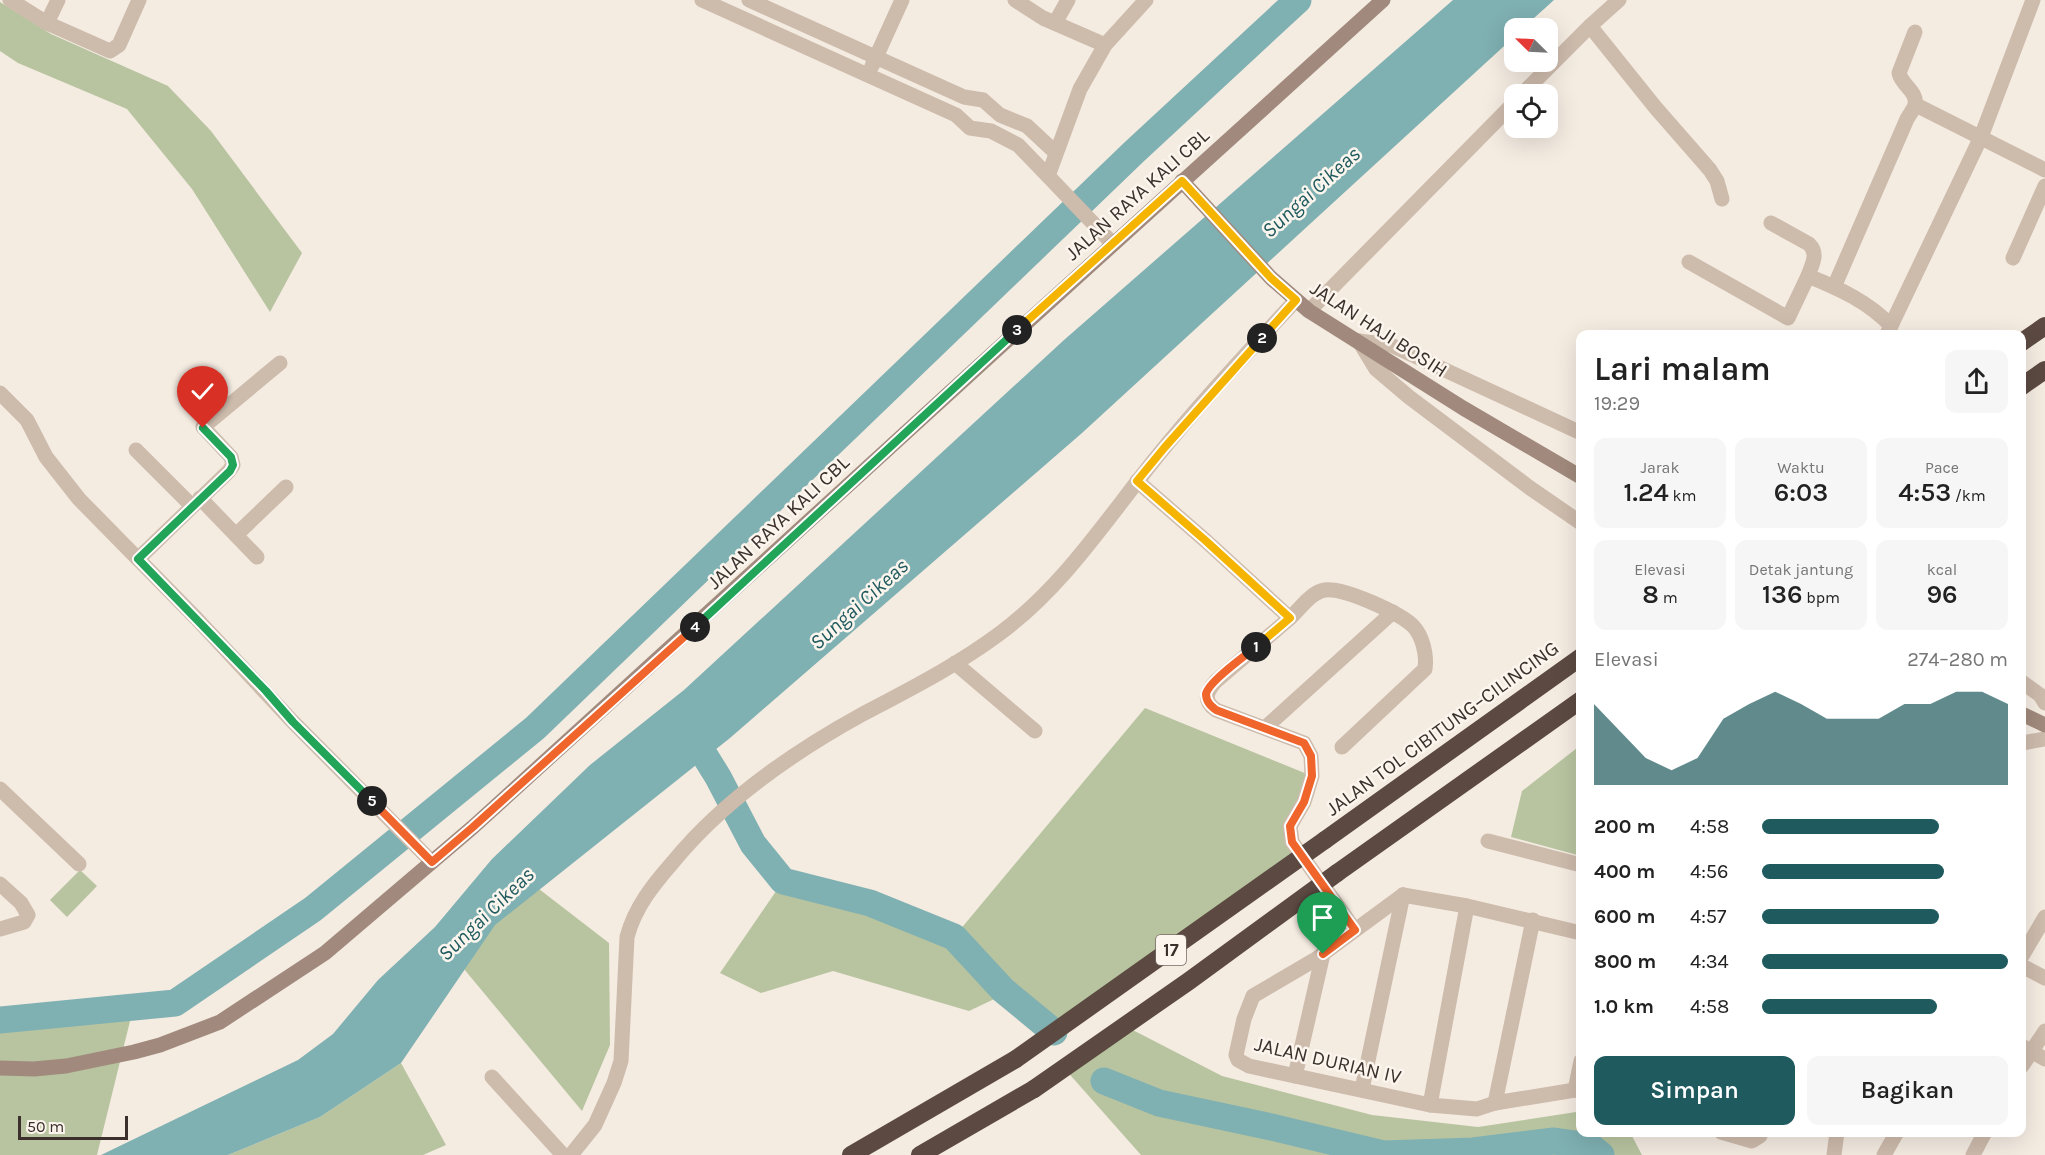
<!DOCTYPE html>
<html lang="id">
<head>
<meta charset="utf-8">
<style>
	:root { --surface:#fff; --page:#f6f6f6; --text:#222; --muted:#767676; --accent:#1f5a5e }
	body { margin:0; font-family:Karla,sans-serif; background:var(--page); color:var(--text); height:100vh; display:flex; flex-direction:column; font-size:22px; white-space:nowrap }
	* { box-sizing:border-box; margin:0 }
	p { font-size:20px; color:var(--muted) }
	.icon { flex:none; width:33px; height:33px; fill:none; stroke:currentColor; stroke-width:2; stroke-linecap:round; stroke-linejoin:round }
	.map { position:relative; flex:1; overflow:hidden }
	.panel { position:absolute; left:1576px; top:330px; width:450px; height:807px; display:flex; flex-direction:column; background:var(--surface); border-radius:12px; box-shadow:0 6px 24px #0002 }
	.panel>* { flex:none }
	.needle { width:39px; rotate:294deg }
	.controls { position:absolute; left:1504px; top:18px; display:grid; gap:12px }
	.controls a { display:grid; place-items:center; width:54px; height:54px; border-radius:12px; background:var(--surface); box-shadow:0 6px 24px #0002; font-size:30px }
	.scale { position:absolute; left:18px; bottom:15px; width:110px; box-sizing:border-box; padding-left:6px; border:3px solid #3b302b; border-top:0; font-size:16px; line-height:21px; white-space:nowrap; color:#3b302b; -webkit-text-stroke:4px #fbf5ee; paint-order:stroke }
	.pin { position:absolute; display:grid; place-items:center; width:51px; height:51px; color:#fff; margin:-62px -26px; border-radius:50% 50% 50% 0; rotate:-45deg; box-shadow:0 0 6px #0007 }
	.pin .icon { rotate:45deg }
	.km { position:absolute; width:30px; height:30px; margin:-15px; border-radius:50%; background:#222; color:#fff; font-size:16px; line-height:30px; text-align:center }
	.round { display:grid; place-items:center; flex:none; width:63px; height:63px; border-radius:12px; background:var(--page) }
	.head { display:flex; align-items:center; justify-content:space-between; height:102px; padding:0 18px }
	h1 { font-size:33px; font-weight:600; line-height:45px }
	.figures { display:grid; grid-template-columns:repeat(3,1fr); gap:9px; height:102px; padding:6px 18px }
	.figures div { display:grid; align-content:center; border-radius:12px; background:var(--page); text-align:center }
	.figures b { font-size:26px; font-weight:600 }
	.figures small { font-size:16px; font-weight:400 }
	.figures p { font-size:16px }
	.chart { height:168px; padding:12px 18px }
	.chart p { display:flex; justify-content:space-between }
	.chart svg { width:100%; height:108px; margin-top:6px; fill:var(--accent); opacity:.7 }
	.cta { display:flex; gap:12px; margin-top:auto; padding:12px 18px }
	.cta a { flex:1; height:69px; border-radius:12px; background:var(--accent); color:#fff; font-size:24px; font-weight:600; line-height:69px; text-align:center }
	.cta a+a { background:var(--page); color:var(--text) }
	ul { padding:0 18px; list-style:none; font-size:20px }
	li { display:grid; grid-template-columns:96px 72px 1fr; align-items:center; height:45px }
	li i { height:15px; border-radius:8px; background:var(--accent) }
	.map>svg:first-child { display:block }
	.green { fill:#b8c4a0 }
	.water { fill:#7fb0b2 }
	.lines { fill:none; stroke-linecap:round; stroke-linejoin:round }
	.river { stroke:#7fb0b2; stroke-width:27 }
	.minor { stroke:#cdbbac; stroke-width:15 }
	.tertiary { stroke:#cdbbac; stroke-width:15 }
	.secondary { stroke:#a18a7d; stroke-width:15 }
	.motorway { stroke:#5c4a42; stroke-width:18 }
	.motorway-bridge { stroke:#5c4a42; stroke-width:18 }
	.split-1-casing { stroke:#fff; stroke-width:12 }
	.split-2-casing { stroke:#fff; stroke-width:12 }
	.split-3-casing { stroke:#fff; stroke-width:12 }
	.split-4-casing { stroke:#fff; stroke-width:12 }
	.split-5-casing { stroke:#fff; stroke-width:12 }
	.split-6-casing { stroke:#fff; stroke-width:12 }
	.split-1 { stroke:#f0652b; stroke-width:8 }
	.split-2 { stroke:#f5b400; stroke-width:8 }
	.split-3 { stroke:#f5b400; stroke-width:8 }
	.split-4 { stroke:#22a559; stroke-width:8 }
	.split-5 { stroke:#f0652b; stroke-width:8 }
	.split-6 { stroke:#22a559; stroke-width:8 }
	.labels { text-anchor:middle; stroke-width:5; stroke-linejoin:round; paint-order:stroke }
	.shield { fill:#fbf5ee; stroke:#756b66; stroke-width:1.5 }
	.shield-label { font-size:18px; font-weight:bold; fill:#3b302b }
	.street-label { font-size:20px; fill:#3b302b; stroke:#fbf5ee }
	.water-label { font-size:21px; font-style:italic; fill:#1f5a5e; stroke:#fbf5ee }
</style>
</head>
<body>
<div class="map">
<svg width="2045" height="1155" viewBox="0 0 2045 1155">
	<rect width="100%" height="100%" fill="#f4ebe1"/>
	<g class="green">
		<polygon points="0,2 51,34 168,86 211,131 302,253 270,312 192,189 127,109 18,63 0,51"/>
		<polygon points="1145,708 1312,776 1290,826 1301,858 1054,1032 1007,993 969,1011 833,971 761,993 720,973 783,881 870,903 954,937"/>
		<polygon points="1577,748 1581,751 1581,856 1511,837 1522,791"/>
		<polygon points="80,870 97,886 67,917 50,900"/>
		<polygon points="539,889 609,943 610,1045 582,1111 464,969 494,925"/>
		<polygon points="132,1013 97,1155 0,1155 0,1030 14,1031"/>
		<polygon points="1125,1026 1222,1076 1372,1115 1478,1127 1576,1112 1581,1114 1581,1132 1625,1133 1632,1136 1642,1155 1141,1155 1064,1068"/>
		<polygon points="401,1063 446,1145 423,1155 228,1155 320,1117"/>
	</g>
	<polygon class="water" points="1453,0 1554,0 1523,28 1515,28 1515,36 1082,433 730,738 495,925 401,1063 320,1117 228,1155 101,1155 298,1060 333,1034 378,980 435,927 492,859 590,765 684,690 1064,340"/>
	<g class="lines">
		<g class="river">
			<polyline points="700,748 718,777 753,844 783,881 870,903 954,937 1003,990 1054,1032"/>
			<polyline points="0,1020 175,1003 313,909 535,728 1134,152 1298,0"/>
			<polyline points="1104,1081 1159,1103 1276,1128 1384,1154 1473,1151 1554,1141 1590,1146 1601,1155"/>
		</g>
		<g class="minor">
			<polyline points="10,0 47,23 110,51 119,45 139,0"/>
			<polyline points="702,0 956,115 970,128 991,131 1018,145 1048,176"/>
			<polyline points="749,0 964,97 983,100 1000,115 1027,126 1056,153"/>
			<polyline points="1015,0 1043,18 1105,45"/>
			<polyline points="47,23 58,0"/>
			<polyline points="1055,23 1068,0"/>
			<polyline points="1590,26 1655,107 1710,170 1717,181 1722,199"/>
			<polyline points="872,66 902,0"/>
			<polyline points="1522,94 1590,26 1619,0"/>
			<path d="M1915 106C1918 91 1902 86 1899 73L1915 32"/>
			<path d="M1771 223 1809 244C1819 254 1812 264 1808 276 1838 288 1869 302 1891 326"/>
			<polyline points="1113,244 1048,176 1080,89 1105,45 1146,0"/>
			<polyline points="2013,258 2045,186"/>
			<polyline points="1689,262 1788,318 1808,276"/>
			<polyline points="1834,287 1907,119 1915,106 1918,106 2045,170"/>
			<polyline points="1309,311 1515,102"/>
			<polyline points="1887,334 1981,137 2033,0"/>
			<polyline points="1359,341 1376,369 1409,397 1530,488 1581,523"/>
			<polyline points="1359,341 1391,345 1581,433"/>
			<polyline points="0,393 27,420 46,457 79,499 196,618 293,722 432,862"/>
			<polyline points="136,450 192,506"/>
			<path d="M1137 481 1206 541 1290 618 1216 681C1206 692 1203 701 1216 710L1304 743 1311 756 1312 776 1304 802 1290 826 1292 842 1355 930"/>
			<polyline points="200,498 257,557"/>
			<polyline points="236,535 286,487"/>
			<polyline points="138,559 229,471 233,465 231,457 203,427 280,363"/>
			<path d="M1290 618C1300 609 1311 592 1325 590 1343 587 1400 613 1413 626 1423 636 1427 656 1425 669L1342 747"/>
			<polyline points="955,663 1035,731"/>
			<polyline points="2022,682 2040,695 2045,703"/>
			<polyline points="1266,727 1393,612"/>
			<polyline points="2022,743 2045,739"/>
			<polyline points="0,789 79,864"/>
			<polyline points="1488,841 1581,865"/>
			<polyline points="0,884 21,903 28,915 24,922 0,929"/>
			<polyline points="1403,895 1316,959 1253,996 1244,1019 1236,1055 1238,1060 1249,1066 1430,1105 1477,1109 1495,1103 1575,1090 1581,1092"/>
			<polyline points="1403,895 1467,906 1581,933"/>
			<polyline points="2022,956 2045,917"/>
			<polyline points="2022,966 2045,978"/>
			<polyline points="2022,1046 2045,1059"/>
			<polyline points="2022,1066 2045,1031"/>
			<polyline points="1295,1076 1323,954"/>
			<polyline points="492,1077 563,1155"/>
			<polyline points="1362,1089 1403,895"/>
			<polyline points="1575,1090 1581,1061"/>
			<polyline points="1495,1103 1533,920"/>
			<polyline points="1430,1105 1467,906"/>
			<polyline points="1721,1132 1752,1141 1760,1136 1761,1132"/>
			<polyline points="1834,1155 1837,1132"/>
			<polyline points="1884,1155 1897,1132"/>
			<polyline points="1973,1155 1985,1132"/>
		</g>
		<path class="tertiary" d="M571 1155 595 1125 614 1083 621 1061 627 937C635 907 653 885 673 862 723 801 792 753 861 715 908 690 956 666 999 634 1063 587 1106 520 1155 459 1199 404 1248 352 1296 300"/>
		<g class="secondary">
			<polyline points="1182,181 1271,278 1309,311 1463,408 1581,477"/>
			<polyline points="2022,714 2045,725"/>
			<polyline points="0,1068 34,1069 66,1066 134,1052 160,1045 220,1022 325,953 473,827 1002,345 1383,0"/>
		</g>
		<g class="motorway">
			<polyline points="2022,342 2045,326"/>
			<polyline points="2022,386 2045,370"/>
			<polyline points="1325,840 1581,657"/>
			<polyline points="1337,873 1581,700"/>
			<polyline points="851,1155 1016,1059"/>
			<polyline points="920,1155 1034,1089"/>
		</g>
		<g class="motorway-bridge">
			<polyline points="1016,1059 1325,840"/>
			<polyline points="1034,1089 1189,981 1337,873"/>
		</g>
	</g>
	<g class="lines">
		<g class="split-1-casing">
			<path id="split-1" d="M1256 647C1246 655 1208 682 1206 694 1206 702 1211 706 1216 710L1304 743 1311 756 1312 776 1304 802 1290 826 1292 842 1355 930 1323 954"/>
		</g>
		<g class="split-2-casing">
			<polyline id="split-2" points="1256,647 1290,618 1206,541 1137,481 1165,447 1262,338"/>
		</g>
		<g class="split-3-casing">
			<polyline id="split-3" points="1017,330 1182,181 1271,278 1296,300 1262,338"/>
		</g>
		<g class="split-4-casing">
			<polyline id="split-4" points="695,627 1017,330"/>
		</g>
		<g class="split-5-casing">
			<polyline id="split-5" points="372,801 432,862 473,827 695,627"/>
		</g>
		<g class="split-6-casing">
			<polyline id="split-6" points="203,428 231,457 233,465 230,471 138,559 266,691 293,722 372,801"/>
		</g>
		<use href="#split-1" class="split-1"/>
		<use href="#split-2" class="split-2"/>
		<use href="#split-3" class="split-3"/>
		<use href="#split-4" class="split-4"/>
		<use href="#split-5" class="split-5"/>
		<use href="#split-6" class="split-6"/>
	</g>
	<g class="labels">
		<rect class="shield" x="1156" y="935" width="30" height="30" rx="4.5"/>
		<g class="shield-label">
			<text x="1171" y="956">17</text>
		</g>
		<g class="street-label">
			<text transform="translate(1137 194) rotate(-42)" y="7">JALAN RAYA KALI CBL</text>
			<text transform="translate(1379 329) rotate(33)" y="7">JALAN HAJI BOSIH</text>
			<text transform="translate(778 522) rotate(-43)" y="7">JALAN RAYA KALI CBL</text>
			<text transform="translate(1442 728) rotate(-36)" y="7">JALAN TOL CIBITUNG–CILINCING</text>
			<text transform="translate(1328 1060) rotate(13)" y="7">JALAN DURIAN IV</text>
		</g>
		<g class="water-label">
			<text transform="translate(1311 192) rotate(-42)" y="7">Sungai Cikeas</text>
			<text transform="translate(859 604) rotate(-42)" y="7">Sungai Cikeas</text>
			<text transform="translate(486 914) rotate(-44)" y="7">Sungai Cikeas</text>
		</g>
	</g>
</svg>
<div class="controls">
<a><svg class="needle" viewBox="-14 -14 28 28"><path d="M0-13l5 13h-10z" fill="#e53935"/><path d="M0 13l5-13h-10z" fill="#767676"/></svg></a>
<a><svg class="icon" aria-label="locate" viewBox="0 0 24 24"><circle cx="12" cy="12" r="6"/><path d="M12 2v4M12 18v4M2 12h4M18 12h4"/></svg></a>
</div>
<div class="scale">50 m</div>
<div class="pin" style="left:1323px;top:954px;background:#1e9e55"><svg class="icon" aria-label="arrive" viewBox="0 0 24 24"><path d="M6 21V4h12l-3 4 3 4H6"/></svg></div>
<div class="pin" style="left:203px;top:428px;background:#d93025"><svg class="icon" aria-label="check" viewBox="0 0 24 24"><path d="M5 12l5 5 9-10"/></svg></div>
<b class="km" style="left:1256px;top:647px">1</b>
<b class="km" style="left:1262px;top:338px">2</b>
<b class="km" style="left:1017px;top:330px">3</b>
<b class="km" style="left:695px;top:627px">4</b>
<b class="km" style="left:372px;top:801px">5</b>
<section class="panel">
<div class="head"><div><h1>Lari malam</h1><p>19:29</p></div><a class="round"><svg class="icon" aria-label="share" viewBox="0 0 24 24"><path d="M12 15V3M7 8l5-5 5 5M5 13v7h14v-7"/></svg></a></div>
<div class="figures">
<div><p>Jarak</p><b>1.24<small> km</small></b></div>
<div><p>Waktu</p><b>6:03</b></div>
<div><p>Pace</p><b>4:53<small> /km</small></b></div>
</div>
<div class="figures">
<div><p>Elevasi</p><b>8<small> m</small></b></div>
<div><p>Detak jantung</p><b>136<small> bpm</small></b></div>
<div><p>kcal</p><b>96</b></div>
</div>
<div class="chart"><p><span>Elevasi</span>274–280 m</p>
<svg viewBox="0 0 160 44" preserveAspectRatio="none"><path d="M0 44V11L10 22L20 33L30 38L40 33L50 17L60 11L70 6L80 11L90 17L100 17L110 17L120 11L130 11L140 6L150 6L160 11V44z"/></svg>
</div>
<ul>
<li><b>200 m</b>4:58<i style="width:72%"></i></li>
<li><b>400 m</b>4:56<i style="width:74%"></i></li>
<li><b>600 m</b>4:57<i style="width:72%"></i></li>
<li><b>800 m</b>4:34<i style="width:100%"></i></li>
<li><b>1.0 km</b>4:58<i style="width:71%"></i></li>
</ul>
<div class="cta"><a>Simpan</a><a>Bagikan</a></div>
</section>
</div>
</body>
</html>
